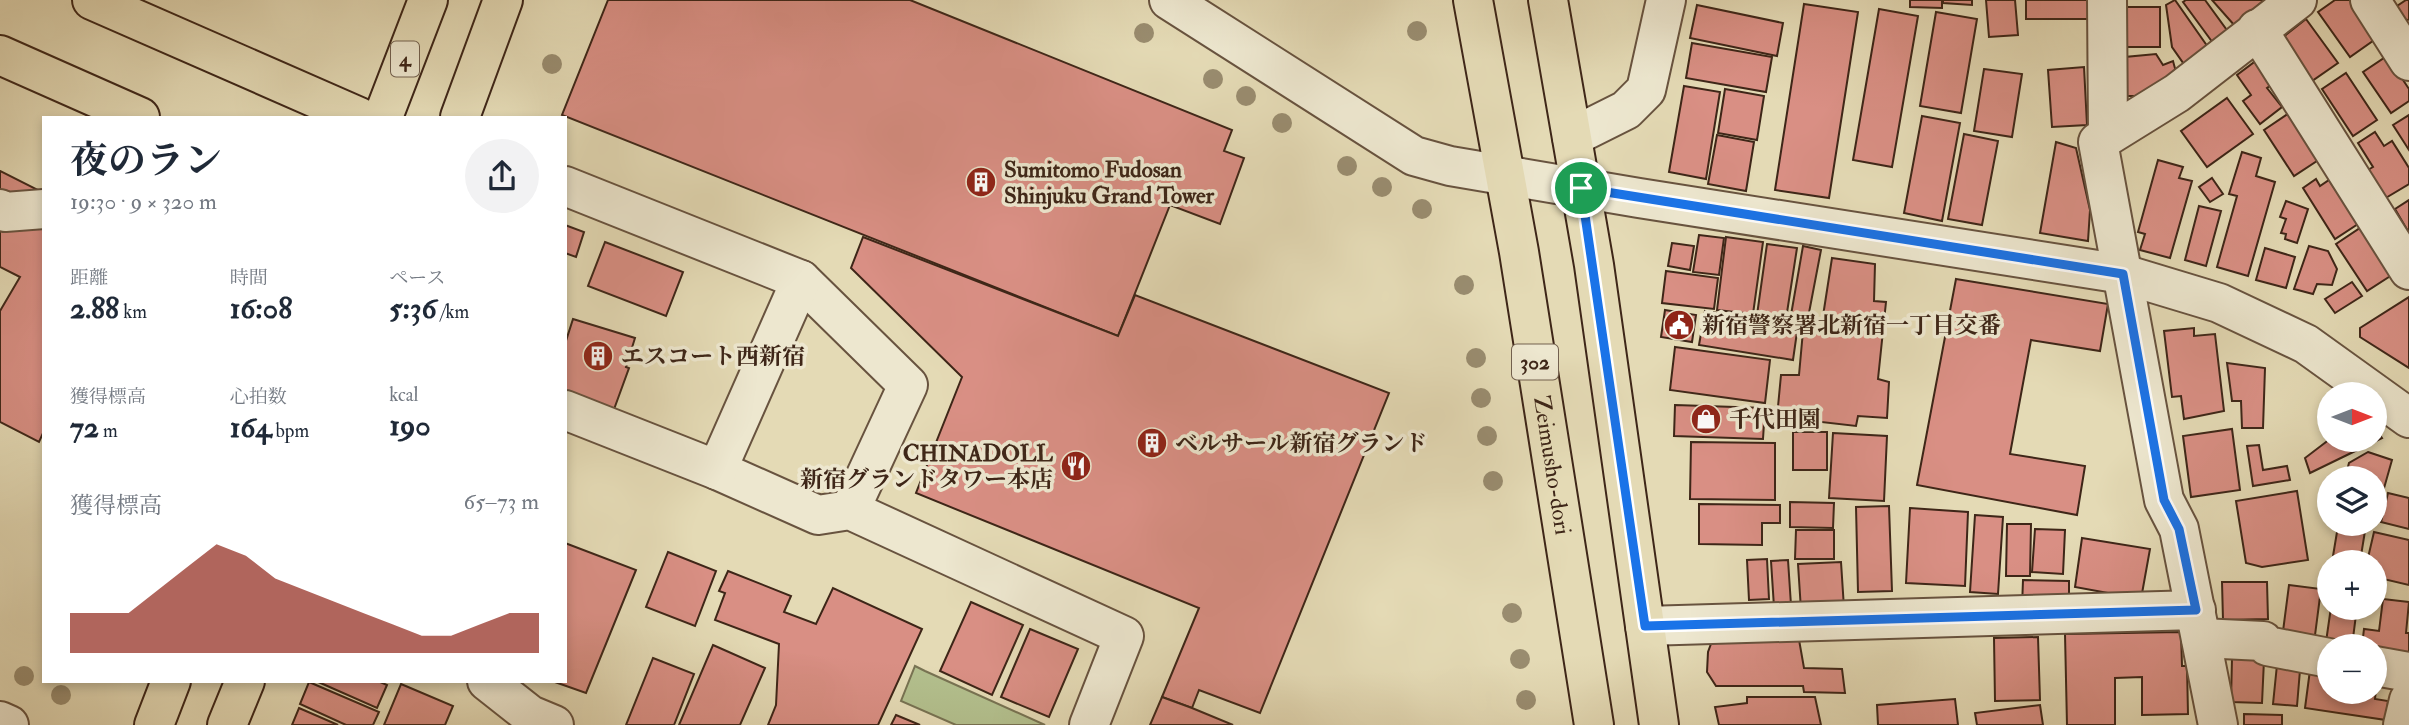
<!DOCTYPE html>
<html lang="ja">
<head>
<meta charset="utf-8">
<style>
	:root { --surface:#fff; --page:#f2f2f3; --text:#1f2937; --muted:#747a83; --accent:#8f2418 }
	body { margin:0; font-family:"IM FELL Double Pica","Noto Serif JP",serif; background:var(--page); color:var(--text); height:100vh; display:flex; flex-direction:column; font-size:26px; white-space:nowrap }
	* { box-sizing:border-box; margin:0 }
	p { font-size:23px; color:var(--muted) }
	.icon { flex:none; width:38px; height:38px; fill:none; stroke:currentColor; stroke-width:2; stroke-linecap:round; stroke-linejoin:round }
	.map { position:relative; flex:1; overflow:hidden }
	.panel { position:absolute; left:42px; top:116px; width:525px; height:567px; display:flex; flex-direction:column; background:var(--surface); border-radius:0px; box-shadow:0 4px 10px #0003 }
	.panel>* { flex:none }
	.needle { width:46px; rotate:90deg }
	.controls { position:absolute; left:2317px; top:382px; display:grid; gap:14px }
	.controls a { display:grid; place-items:center; width:70px; height:70px; border-radius:50%; background:var(--surface); box-shadow:0 4px 10px #0003; font-size:35px }
	.pin { position:absolute; display:grid; place-items:center; width:60px; height:60px; color:#fff; margin:-30px; border:4px solid #fff; border-radius:50%; box-shadow:0 2px 7px #0007 }
	.round { display:grid; place-items:center; flex:none; width:74px; height:74px; border-radius:37px; background:var(--page) }
	.head { display:flex; align-items:center; justify-content:space-between; height:119px; padding:0 28px }
	h1 { font-size:38px; font-weight:700; line-height:52px }
	.figures { display:grid; grid-template-columns:repeat(3,1fr); gap:10px; height:119px; padding:7px 28px }
	.figures div { display:grid; align-content:center }
	.figures b { font-size:30px; font-weight:700 }
	.figures small { font-size:19px; font-weight:400 }
	.figures p { font-size:19px }
	.chart { height:196px; padding:14px 28px }
	.chart p { display:flex; justify-content:space-between }
	.chart svg { width:100%; height:126px; margin-top:7px; fill:var(--accent); opacity:.7 }
	.map>svg:first-child { display:block }
	.green { fill:#b3c08e; stroke:#787353; stroke-width:2 }
	.building { fill:#d98f84; stroke:#3e2618; stroke-width:2 }
	.lines { fill:none; stroke-linecap:round; stroke-linejoin:round }
	.minor-casing { stroke:#68533f; stroke-width:42 }
	.major-casing { stroke:#3e2618; stroke-width:42 }
	.minor { stroke:#ede7cf; stroke-width:38 }
	.major { stroke:#e4dab5; stroke-width:38 }
	.tree { fill:#998c6f }
	.route-casing { stroke:#fff; stroke-width:14 }
	.route { stroke:#1a73e8; stroke-width:9 }
	.labels { text-anchor:middle; stroke-width:7; stroke-linejoin:round; paint-order:stroke }
	.shield { fill:#ede7cf; stroke:#72604f; stroke-width:2 }
	.shield-label { font-size:21px; font-weight:bold; fill:#3e2618 }
	.poi-label { font-size:23px; font-weight:bold; fill:#3e2618; stroke:#ede7cf; text-anchor:start }
	.street-label { font-size:23px; fill:#3e2618; stroke:#ede7cf }
</style>
</head>
<body>
<div class="map">
<svg width="2409" height="725" viewBox="0 0 2409 725">
	<rect width="100%" height="100%" fill="#e4dab5"/>
	<filter id="stains"><feTurbulence type="fractalNoise" baseFrequency=".00286" numOctaves="4"/><feColorMatrix values="0 0 0 0 .2 0 0 0 0 .09 0 0 0 0 .02 0 0 0 .5 -.17"/></filter>
	<radialGradient id="worn" r=".72"><stop offset=".6" stop-color="#630" stop-opacity="0"/><stop offset="1" stop-color="#630" stop-opacity=".3"/></radialGradient>
	<polygon class="green" points="915,666 925,671 1045,725 956,725 901,701"/>
	<g class="building">
		<polygon points="608,0 910,0 1232,130 1224,151 1244,158 1220,224 1170,205 1118,336 562,115"/>
		<polygon points="1910,0 1942,0 1942,8 1910,7"/>
		<polygon points="1943,0 1972,0 1972,5 1943,3"/>
		<polygon points="1986,0 2015,0 2018,35 1989,37"/>
		<rect x="2026" y="0" width="70" height="19"/>
		<polygon points="2175,0 2210,50 2186,67 2172,47 2166,5"/>
		<polygon points="2186,0 2205,0 2229,33 2213,43 2183,2"/>
		<polygon points="2212,0 2262,0 2263,1 2235,26"/>
		<polygon points="2335,0 2351,0 2377,38 2350,57 2318,12"/>
		<polygon points="2406,0 2409,0 2409,19 2404,23 2394,8"/>
		<polygon points="1804,4 1858,12 1829,198 1775,190"/>
		<polygon points="1697,5 1783,23 1777,56 1690,38"/>
		<rect x="2126" y="7" width="34" height="40"/>
		<polygon points="1879,9 1918,16 1892,167 1853,160"/>
		<polygon points="1936,12 1977,19 1961,113 1920,106"/>
		<polygon points="2306,19 2338,63 2312,81 2282,38"/>
		<polygon points="1692,43 1772,57 1766,92 1686,78"/>
		<polygon points="2156,54 2163,65 2173,61 2176,72 2141,96 2126,96 2125,57"/>
		<polygon points="2387,56 2409,89 2409,101 2391,113 2363,72"/>
		<polygon points="2257,60 2274,83 2267,88 2282,107 2260,124 2243,101 2251,95 2237,75"/>
		<polygon points="2084,67 2087,125 2052,127 2048,70"/>
		<polygon points="1984,69 2022,74 2012,137 1974,131"/>
		<polygon points="2346,73 2377,120 2353,136 2322,89"/>
		<polygon points="1684,86 1720,92 1706,179 1669,172"/>
		<polygon points="1725,89 1764,96 1757,140 1718,133"/>
		<polygon points="2227,98 2253,134 2207,167 2181,131"/>
		<polygon points="2292,111 2323,157 2294,176 2264,130"/>
		<polygon points="2409,115 2409,150 2393,125"/>
		<polygon points="1922,116 1960,123 1942,221 1904,213"/>
		<polygon points="2375,132 2384,146 2392,141 2409,168 2409,184 2384,199 2366,171 2373,167 2358,143"/>
		<polygon points="1964,134 1998,141 1982,225 1948,219"/>
		<polygon points="1717,135 1754,142 1746,191 1708,184"/>
		<polygon points="2056,142 2076,148 2090,210 2088,241 2040,233"/>
		<polygon points="2242,152 2261,158 2256,176 2275,182 2248,276 2217,267 2237,196 2229,194"/>
		<polygon points="2158,160 2183,167 2179,178 2192,181 2170,258 2140,250 2145,234 2138,232"/>
		<polygon points="0,171 44,193 44,431 39,442 0,422 0,311 20,277 0,267"/>
		<polygon points="2212,178 2223,194 2210,202 2199,187"/>
		<polygon points="2316,179 2320,186 2329,180 2358,224 2335,239 2303,188"/>
		<polygon points="2409,200 2409,233 2395,209"/>
		<polygon points="2286,201 2308,209 2297,243 2285,239 2286,234 2281,233 2286,219 2280,217"/>
		<polygon points="2199,206 2221,211 2206,266 2185,260"/>
		<polygon points="565,225 584,232 576,257 565,253"/>
		<polygon points="2363,226 2395,273 2367,291 2336,244"/>
		<polygon points="1699,235 1724,238 1719,275 1693,272"/>
		<polygon points="863,237 1118,336 1135,295 1389,393 1260,713 1199,690 1192,708 1162,697 1199,608 916,493 962,377 851,268"/>
		<polygon points="1726,237 1763,242 1753,314 1717,310"/>
		<polygon points="605,242 683,272 666,316 588,286"/>
		<polygon points="1672,243 1694,246 1690,270 1668,266"/>
		<polygon points="1767,244 1797,248 1786,319 1757,315"/>
		<polygon points="1803,246 1821,250 1808,318 1791,315"/>
		<polygon points="2309,246 2328,251 2337,269 2332,285 2317,284 2313,294 2294,289"/>
		<polygon points="2265,248 2295,257 2286,288 2256,280"/>
		<polygon points="1832,258 1875,264 1874,301 1886,302 1878,379 1889,382 1887,418 1858,416 1856,426 1777,417 1781,375 1799,375 1803,331 1821,329"/>
		<polygon points="1666,271 1718,278 1714,309 1662,303"/>
		<polygon points="1956,279 2108,304 2100,351 2031,340 2010,454 2085,466 2077,515 1917,485"/>
		<polygon points="2352,282 2362,296 2335,313 2325,299"/>
		<polygon points="2409,297 2409,368 2360,337 2360,328"/>
		<polygon points="1665,310 1696,315 1692,342 1661,337"/>
		<polygon points="1705,311 1798,325 1793,360 1699,345"/>
		<polygon points="573,319 635,338 626,367 629,368 613,412 565,394 565,344"/>
		<polygon points="2194,328 2194,336 2215,334 2224,411 2184,419 2181,396 2172,397 2164,331"/>
		<polygon points="1675,347 1770,360 1765,403 1670,390"/>
		<polygon points="2227,363 2265,368 2263,428 2242,428 2241,401 2232,401"/>
		<polygon points="1675,405 1765,408 1763,439 1674,436"/>
		<polygon points="2375,428 2382,438 2310,473 2305,458 2330,439 2375,439"/>
		<polygon points="2232,429 2240,490 2191,497 2183,436"/>
		<rect x="1793" y="432" width="34" height="38"/>
		<polygon points="1833,433 1887,436 1884,501 1829,498"/>
		<polygon points="1691,442 1775,443 1775,500 1690,499"/>
		<polygon points="2259,445 2263,470 2287,466 2290,480 2253,486 2247,446"/>
		<polygon points="2368,452 2392,460 2375,520 2375,478 2345,478 2349,463"/>
		<polygon points="2297,491 2308,560 2262,567 2246,563 2236,501"/>
		<polygon points="2388,493 2409,498 2409,529 2381,522"/>
		<polygon points="1790,502 1834,503 1833,528 1790,527"/>
		<polygon points="1699,504 1780,505 1780,523 1762,523 1762,545 1699,544"/>
		<polygon points="1889,506 1892,591 1858,592 1856,507"/>
		<polygon points="1910,508 1968,512 1965,586 1906,583"/>
		<polygon points="1975,515 2003,517 1998,594 1970,592"/>
		<polygon points="2007,524 2031,524 2030,576 2006,576"/>
		<polygon points="2338,526 2365,531 2360,562 2332,562"/>
		<polygon points="2035,529 2065,530 2063,574 2032,572"/>
		<polygon points="1796,530 1834,530 1834,559 1795,559"/>
		<polygon points="2374,532 2409,540 2409,585 2375,577 2375,562 2367,562"/>
		<polygon points="2082,538 2150,549 2141,599 2075,587"/>
		<polygon points="565,543 636,570 586,693 552,681 565,681"/>
		<polygon points="668,552 716,571 695,626 646,607"/>
		<polygon points="1767,559 1769,599 1749,600 1747,560"/>
		<polygon points="1788,560 1791,605 1774,607 1771,561"/>
		<polygon points="1841,562 1844,608 1801,610 1798,564"/>
		<polygon points="728,571 791,596 784,612 816,624 833,588 922,629 878,725 768,725 776,705 779,644 715,620 725,593 719,591"/>
		<polygon points="2023,580 2069,581 2069,607 2022,607"/>
		<polygon points="2222,582 2267,582 2268,619 2223,620"/>
		<polygon points="2289,585 2321,589 2314,643 2282,639"/>
		<polygon points="2383,599 2409,602 2406,633 2409,633 2409,656 2375,652 2375,646 2362,646 2364,629 2379,631"/>
		<polygon points="971,602 1023,625 992,695 940,671"/>
		<polygon points="2331,607 2357,607 2352,646 2326,642"/>
		<polygon points="1030,629 1078,649 1049,717 1001,697"/>
		<polygon points="2181,632 2182,666 2187,666 2188,714 2142,715 2142,677 2115,678 2115,725 2067,725 2065,634"/>
		<polygon points="1715,633 1798,634 1804,668 1842,669 1845,693 1804,692 1803,686 1716,686 1707,672 1708,652"/>
		<polygon points="2038,637 2040,700 1995,701 1994,638"/>
		<polygon points="713,645 765,668 740,725 679,725"/>
		<polygon points="2278,655 2301,658 2297,706 2273,704"/>
		<polygon points="653,658 694,674 674,725 626,725"/>
		<polygon points="2232,658 2264,660 2262,703 2231,702"/>
		<polygon points="2310,670 2329,673 2329,691 2375,691 2375,679 2377,680 2375,699 2388,701 2386,720 2305,708"/>
		<polygon points="316,681 378,681 387,685 377,708"/>
		<polygon points="309,682 379,712 373,725 346,725 300,704"/>
		<polygon points="401,684 453,706 445,725 384,725"/>
		<polygon points="1162,697 1192,708 1233,725 1150,725"/>
		<polygon points="1747,697 1815,697 1821,725 1719,725 1715,707 1747,703"/>
		<polygon points="1955,699 1958,725 1878,725 1877,705"/>
		<polygon points="2040,705 2043,725 1977,725 1975,713"/>
		<polygon points="299,708 338,725 292,725"/>
		<polygon points="2244,714 2282,715 2282,725 2244,725"/>
		<polygon points="896,715 920,725 891,725"/>
	</g>
	<g class="lines">
		<g class="minor-casing">
			<g id="minor">
				<polyline points="1169,0 1414,156 1450,166 1639,198 2123,274 2219,303 2306,344 2409,418"/>
				<polyline points="2107,0 2108,134"/>
				<polyline points="2370,0 2409,61"/>
				<polyline points="2257,29 2409,270"/>
				<polyline points="1572,137 1626,110 1646,90 1666,0"/>
				<polyline points="565,186 801,280 908,385 850,510"/>
				<polyline points="0,209 5,212 44,209"/>
				<polyline points="565,410 717,470 818,515 850,510 1124,636 1089,725"/>
				<polyline points="717,470 801,280"/>
				<polyline points="1645,626 2196,610"/>
				<polyline points="2201,638 2263,641 2267,646 2329,658"/>
				<polyline points="2375,666 2409,672"/>
				<polyline points="487,681 530,715 554,725"/>
				<polyline points="0,721 9,725"/>
				<polyline points="2218,725 2179,529 2164,500 2098,142 2177,93 2297,0"/>
				<polyline points="2403,725 2409,700"/>
			</g>
		</g>
		<g class="major-casing">
			<g id="major">
				<polyline points="92,0 359,117"/>
				<path id="s1" d="M1473 0 1519 252 1594 725"/>
				<polyline points="1548,0 1594,265 1659,725"/>
				<polyline points="0,55 140,117"/>
				<polyline points="383,117 428,0"/>
				<polyline points="460,117 503,0"/>
				<polyline points="154,725 171,681"/>
				<polyline points="227,725 245,681"/>
			</g>
		</g>
		<use href="#minor" class="minor"/>
		<use href="#major" class="major"/>
	</g>
	<g class="tree">
		<circle cx="1417" cy="31" r="10"/>
		<circle cx="1144" cy="33" r="10"/>
		<circle cx="552" cy="64" r="10"/>
		<circle cx="1213" cy="79" r="10"/>
		<circle cx="1246" cy="96" r="10"/>
		<circle cx="1282" cy="123" r="10"/>
		<circle cx="1347" cy="166" r="10"/>
		<circle cx="1382" cy="187" r="10"/>
		<circle cx="1422" cy="209" r="10"/>
		<circle cx="1464" cy="285" r="10"/>
		<circle cx="1476" cy="358" r="10"/>
		<circle cx="1481" cy="398" r="10"/>
		<circle cx="1487" cy="436" r="10"/>
		<circle cx="1493" cy="481" r="10"/>
		<circle cx="1512" cy="613" r="10"/>
		<circle cx="1520" cy="659" r="10"/>
		<circle cx="24" cy="676" r="10"/>
		<circle cx="61" cy="695" r="10"/>
		<circle cx="1526" cy="700" r="10"/>
	</g>
	<g class="lines">
		<g class="route-casing">
			<polygon id="route" points="1581,188 2123,274 2164,500 2179,529 2196,610 1645,626"/>
		</g>
		<use href="#route" class="route"/>
	</g>
	<defs>
		<g id="building-disc" transform="scale(1.575)"><circle r="9.5" fill="#8f2418" stroke="#ede7cf"/><path d="M-4-6H4V6H1V3H-1V6H-4ZM-2.5-4.3h1.7v1.8h-1.7ZM.8-4.3h1.7v1.8H.8ZM-2.5-1h1.7V.8h-1.7ZM.8-1h1.7V.8H.8Z" fill="#fff"/></g>
		<g id="civic-disc" transform="scale(1.575)"><circle r="9.5" fill="#8f2418" stroke="#ede7cf"/><path d="M-.6-6.5H3V-4.5H.6V-3L4-1V1h2V6H-6V1h2V-1L-.6-3ZM-1.2 2.5V6h2.4V2.5Z" fill="#fff"/></g>
		<g id="shop-disc" transform="scale(1.575)"><circle r="9.5" fill="#8f2418" stroke="#ede7cf"/><path d="M-5-2.5h2.3a2.7 3.5 0 0 1 5.4 0H5L5.5 6h-11ZM-1.5-2.5h3a1.5 2.3 0 0 0-3 0Z" fill="#fff"/></g>
		<g id="restaurant-disc" transform="scale(1.575)"><circle r="9.5" fill="#8f2418" stroke="#ede7cf"/><path d="M-5-6h1v4h1v-4h1v4h1v-4h1v5L-1.5 .5V6h-2V.5L-5-1ZM5-6V6H3V1.5H1.5Q1.5-4 5-6Z" fill="#fff"/></g>
	</defs>
	<g fill-rule="evenodd">
		<use href="#building-disc" x="981" y="182"/>
		<use href="#civic-disc" x="1679" y="325"/>
		<use href="#building-disc" x="598" y="356"/>
		<use href="#shop-disc" x="1706" y="419"/>
		<use href="#building-disc" x="1152" y="443"/>
		<use href="#restaurant-disc" x="1076" y="466"/>
	</g>
	<g class="labels">
		<g class="shield">
			<rect x="391" y="41.5" width="28" height="35" rx="5"/>
			<rect x="1512" y="344.5" width="46" height="35" rx="5"/>
		</g>
		<g class="shield-label">
			<text x="405" y="66">4</text>
			<text x="1535" y="369">302</text>
		</g>
		<g class="poi-label">
			<text x="1004" y="177">Sumitomo Fudosan<tspan x="1004" dy="26">Shinjuku Grand Tower</tspan></text>
			<text x="1702" y="333">新宿警察署北新宿一丁目交番</text>
			<text x="621" y="364">エスコート西新宿</text>
			<text x="1729" y="427">千代田園</text>
			<text x="1175" y="451">ベルサール新宿グランド</text>
			<text x="1053" y="461" text-anchor="end">CHINADOLL<tspan x="1053" dy="26">新宿グランドタワー本店</tspan></text>
		</g>
		<g class="street-label">
			<text dy="8" stroke="none"><textPath href="#s1" startOffset="472">Zeimusho-dori</textPath></text>
		</g>
	</g>
	<rect width="100%" height="100%" filter="url(#stains)"/>
	<rect width="100%" height="100%" fill="url(#worn)"/>
</svg>
<div class="controls">
<a><svg class="needle" viewBox="-14 -14 28 28"><path d="M0-13l5 13h-10z" fill="#e53935"/><path d="M0 13l5-13h-10z" fill="#747a83"/></svg></a>
<a><svg class="icon" aria-label="layers" viewBox="0 0 24 24"><path d="M12 4l9 5-9 5-9-5zM3 14l9 5 9-5"/></svg></a>
<a>+</a>
<a>−</a>
</div>
<div class="pin" style="left:1581px;top:188px;background:#1e9e55"><svg class="icon" aria-label="arrive" viewBox="0 0 24 24"><path d="M6 21V4h12l-3 4 3 4H6"/></svg></div>
<section class="panel">
<div class="head"><div><h1>夜のラン</h1><p>19:30 · 9 × 320 m</p></div><a class="round"><svg class="icon" aria-label="share" viewBox="0 0 24 24"><path d="M12 15V3M7 8l5-5 5 5M5 13v7h14v-7"/></svg></a></div>
<div class="figures">
<div><p>距離</p><b>2.88<small> km</small></b></div>
<div><p>時間</p><b>16:08</b></div>
<div><p>ペース</p><b>5:36<small> /km</small></b></div>
</div>
<div class="figures">
<div><p>獲得標高</p><b>72<small> m</small></b></div>
<div><p>心拍数</p><b>164<small> bpm</small></b></div>
<div><p>kcal</p><b>190</b></div>
</div>
<div class="chart"><p><span>獲得標高</span>65–73 m</p>
<svg viewBox="0 0 160 44" preserveAspectRatio="none"><path d="M0 44V30L10 30L20 30L30 22L40 14L50 6L60 10L70 18L80 22L90 26L100 30L110 34L120 38L130 38L140 34L150 30L160 30V44z"/></svg>
</div>
</section>
</div>
</body>
</html>
